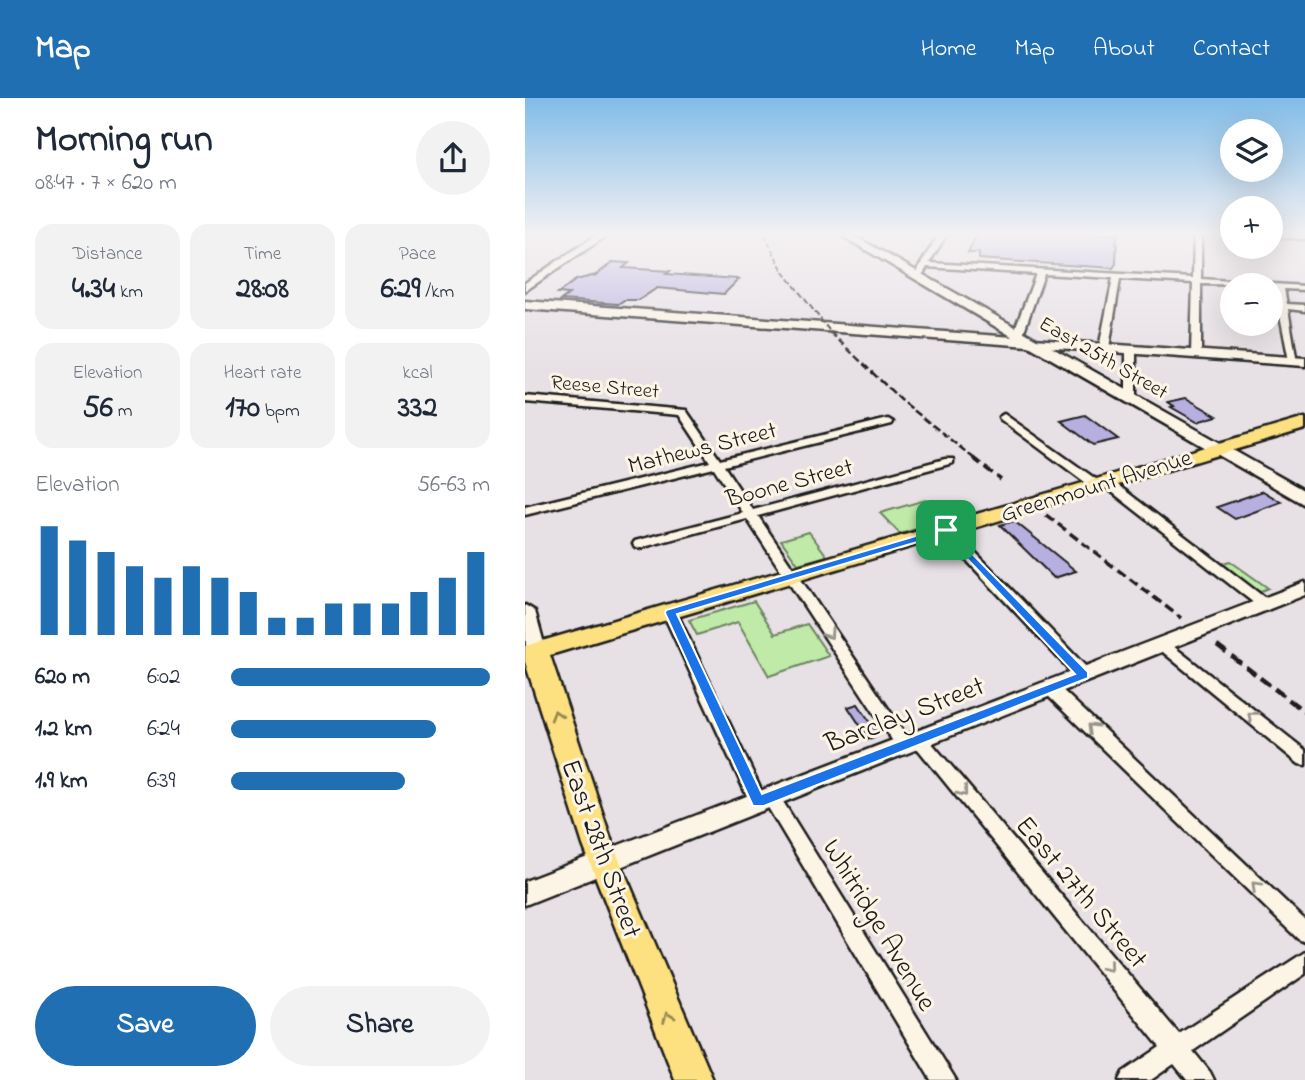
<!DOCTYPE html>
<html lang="en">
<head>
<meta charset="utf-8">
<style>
	:root { --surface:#fff; --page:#f2f2f3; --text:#1f2937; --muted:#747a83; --accent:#1f6fb2 }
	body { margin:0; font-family:"Indie Flower",sans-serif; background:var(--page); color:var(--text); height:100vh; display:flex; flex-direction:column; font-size:26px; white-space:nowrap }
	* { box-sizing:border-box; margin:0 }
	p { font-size:23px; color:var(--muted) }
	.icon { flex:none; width:38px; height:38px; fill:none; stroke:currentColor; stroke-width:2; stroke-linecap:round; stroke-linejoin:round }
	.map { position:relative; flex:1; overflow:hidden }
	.details { display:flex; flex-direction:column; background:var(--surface); width:525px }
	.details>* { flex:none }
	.buttons { position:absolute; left:695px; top:21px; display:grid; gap:14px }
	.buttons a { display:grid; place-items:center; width:63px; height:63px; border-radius:50%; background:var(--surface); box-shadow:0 7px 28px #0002; font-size:35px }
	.pin { position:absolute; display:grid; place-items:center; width:60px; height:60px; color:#fff; margin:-30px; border-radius:14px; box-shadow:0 4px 10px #0006 }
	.round { display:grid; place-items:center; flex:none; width:74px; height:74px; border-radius:37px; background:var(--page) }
	.head { display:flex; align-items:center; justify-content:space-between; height:119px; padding:0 35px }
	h1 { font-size:38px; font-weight:800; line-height:52px }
	.figures { display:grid; grid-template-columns:repeat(3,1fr); gap:10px; height:119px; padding:7px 35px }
	.figures div { display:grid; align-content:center; border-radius:18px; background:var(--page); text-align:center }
	.figures b { font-size:30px; font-weight:800 }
	.figures small { font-size:19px; font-weight:400 }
	.figures p { font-size:19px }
	.chart { height:196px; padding:14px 35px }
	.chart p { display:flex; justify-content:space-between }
	.chart svg { width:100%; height:126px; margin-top:7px; stroke:var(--accent); stroke-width:6 }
	.action { display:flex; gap:14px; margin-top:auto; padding:14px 35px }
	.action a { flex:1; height:80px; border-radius:42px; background:var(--accent); color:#fff; font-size:28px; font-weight:800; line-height:80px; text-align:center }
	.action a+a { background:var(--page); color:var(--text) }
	ul { padding:0 35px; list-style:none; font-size:23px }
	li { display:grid; grid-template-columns:112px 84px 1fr; align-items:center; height:52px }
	li i { height:18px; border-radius:9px; background:var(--accent) }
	header { display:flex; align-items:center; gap:42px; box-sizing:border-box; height:98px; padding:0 35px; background:var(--accent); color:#fff }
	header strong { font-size:33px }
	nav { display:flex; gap:38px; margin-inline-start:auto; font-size:24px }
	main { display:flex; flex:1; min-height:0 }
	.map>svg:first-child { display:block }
	.green { fill:#bfeaa7; stroke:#6e8362; stroke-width:2 }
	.building { fill:#b6afe0; stroke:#1c1c1c; stroke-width:2 }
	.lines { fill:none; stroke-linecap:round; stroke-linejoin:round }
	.minor-casing { stroke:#1c1c1c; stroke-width:5 }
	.tertiary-casing { stroke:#1c1c1c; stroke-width:5 }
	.secondary-casing { stroke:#1c1c1c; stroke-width:5 }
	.primary-casing { stroke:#1c1c1c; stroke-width:5 }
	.minor { fill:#fcf5e5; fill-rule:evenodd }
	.tertiary { fill:#fcf5e5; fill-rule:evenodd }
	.secondary { fill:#fcf5e5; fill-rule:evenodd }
	.primary { fill:#fde080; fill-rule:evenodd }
	.rail-far3 { stroke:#1c1c1c; stroke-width:2; stroke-dasharray:6 2.5; stroke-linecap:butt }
	.rail-far2 { stroke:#1c1c1c; stroke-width:2.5; stroke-dasharray:8 3.5; stroke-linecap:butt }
	.rail-far1 { stroke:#1c1c1c; stroke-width:3.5; stroke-dasharray:10 5; stroke-linecap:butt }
	.rail { stroke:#1c1c1c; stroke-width:4.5; stroke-dasharray:12 6; stroke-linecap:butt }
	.oneway { stroke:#97938b }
	.oneway2 { stroke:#988853 }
	.route { fill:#1a73e8; stroke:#fff; stroke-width:2; fill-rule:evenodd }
	.labels { text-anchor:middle; stroke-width:6; stroke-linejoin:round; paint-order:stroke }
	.far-street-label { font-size:21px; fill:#1c1c1c; stroke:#fcf5e5 }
	.street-label { font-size:24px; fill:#1c1c1c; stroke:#fcf5e5 }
	.near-street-label { font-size:28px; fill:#1c1c1c; stroke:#fcf5e5 }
</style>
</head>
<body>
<header>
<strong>Map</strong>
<nav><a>Home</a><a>Map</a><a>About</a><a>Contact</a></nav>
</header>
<main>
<section class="details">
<div class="head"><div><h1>Morning run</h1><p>08:47 · 7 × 620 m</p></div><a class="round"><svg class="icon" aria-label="share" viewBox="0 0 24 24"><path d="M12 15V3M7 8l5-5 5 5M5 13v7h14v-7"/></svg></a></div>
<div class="figures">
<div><p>Distance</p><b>4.34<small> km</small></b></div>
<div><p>Time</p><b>28:08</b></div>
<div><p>Pace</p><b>6:29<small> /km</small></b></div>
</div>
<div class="figures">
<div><p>Elevation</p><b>56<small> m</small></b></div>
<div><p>Heart rate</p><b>170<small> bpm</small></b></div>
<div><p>kcal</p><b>332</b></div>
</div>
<div class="chart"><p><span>Elevation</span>56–63 m</p>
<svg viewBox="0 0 160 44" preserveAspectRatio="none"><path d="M5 44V6M15 44V11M25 44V15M35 44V20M45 44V24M55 44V20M65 44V24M75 44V29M85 44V38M95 44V38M105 44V33M115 44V33M125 44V33M135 44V29M145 44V24M155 44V15"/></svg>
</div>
<ul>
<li><b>620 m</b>6:02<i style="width:100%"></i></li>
<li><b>1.2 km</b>6:24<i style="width:79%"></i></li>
<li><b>1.9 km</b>6:39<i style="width:67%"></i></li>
</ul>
<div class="action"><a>Save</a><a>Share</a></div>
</section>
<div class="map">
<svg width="780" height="982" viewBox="0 0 780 982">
	<rect width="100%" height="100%" fill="#e7e0e4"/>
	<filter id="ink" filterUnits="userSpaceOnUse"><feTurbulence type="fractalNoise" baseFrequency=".0143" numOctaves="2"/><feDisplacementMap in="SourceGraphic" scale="14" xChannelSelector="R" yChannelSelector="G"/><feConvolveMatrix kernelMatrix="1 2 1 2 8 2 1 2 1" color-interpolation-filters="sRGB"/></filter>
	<g filter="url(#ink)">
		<g class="green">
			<polygon points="400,402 420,422 375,436 355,415"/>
			<polygon points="284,434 302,458 273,466 256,442"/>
			<polygon points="705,463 743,490 731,495 693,467"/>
			<polygon points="229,503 250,536 282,526 304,558 244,578 213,524 172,537 164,522"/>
		</g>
		<g class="building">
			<polygon points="452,136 592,136 591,166 588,170 454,161 454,155 443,155"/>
			<polygon points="88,164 104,165 98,170 145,173 141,176 214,181 199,196 132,190 114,202 99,202 93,206 36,202 44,196 33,195 51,182 71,177"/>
			<polygon points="661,300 692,318 672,324 646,309 649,308 643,304"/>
			<polygon points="560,317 593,341 568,347 536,323"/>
			<polygon points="738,393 756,404 710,421 692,409"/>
			<polygon points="489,423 551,473 529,480 475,427"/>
			<polygon points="333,606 354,637 344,641 323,609"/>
		</g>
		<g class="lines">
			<g class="minor-casing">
				<g id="minor">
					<polygon points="414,136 422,136 404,165 668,180 669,136 676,136 676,181 737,185 741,187 676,186 676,256 671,259 666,256 668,185 595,181 584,250 579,253 574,250 588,180 519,176 498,236 490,238 488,236 511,176 402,169 398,176 392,176 391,174"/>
					<polygon points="747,186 780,188 780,192 759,191 762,206 780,207 780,213 763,211 772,265 764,263 750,191 743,187"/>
					<polygon points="606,249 611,252 611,301 606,304 601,301 601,252"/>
					<polygon points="0,298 161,312 195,362 363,321 368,324 367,326 199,368 228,412 420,361 428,361 428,365 233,418 385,643 388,647 385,651 379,653 373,651 222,421 115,450 110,449 108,446 110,443 218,415 189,370 0,417 0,409 185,364 154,317 0,304"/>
					<polygon points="479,316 575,384 581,380 585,381 744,503 746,506 744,509 734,509 578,387 572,391 568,390 475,321 474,319"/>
					<polygon points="421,428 426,429 565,573 567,577 565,581 553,581 416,435 415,432 416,429"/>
					<polygon points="145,511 152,515 238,696 246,692 252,694 431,982 406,982 241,706 233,711 227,709 138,515"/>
					<polygon points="638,542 643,544 780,652 780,667 774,666 633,550 630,547 633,544"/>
					<polygon points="525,585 531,586 780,822 780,844 773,841 519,594 517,590 519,586"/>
					<polygon points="394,635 400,637 654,936 780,854 780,876 668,953 685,974 689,982 662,982 649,966 626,982 594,982 598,974 635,949 388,645 386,641 388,637"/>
				</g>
			</g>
			<g class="tertiary-casing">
				<g id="tertiary">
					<polygon points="73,136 84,136 0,193 0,185"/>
					<polygon points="746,136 780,136 780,141 746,139"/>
					<polygon points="508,241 780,260 780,268 504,248 504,242"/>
					<polygon points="780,484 780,497 0,807 0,783"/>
					<polygon points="0,507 10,513 21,553 18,558 4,558 1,553"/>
				</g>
			</g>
			<g class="secondary-casing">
				<polygon id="secondary" points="314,136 326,136 780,393 780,407 504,248 0,211 0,203 488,239"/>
			</g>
			<g class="primary-casing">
				<polygon id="primary" points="780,320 780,331 25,557 88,747 188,982 150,982 58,747 0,564 0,548"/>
			</g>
			<use href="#minor" class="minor"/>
			<use href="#tertiary" class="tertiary"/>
			<use href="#secondary" class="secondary"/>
			<use href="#primary" class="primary"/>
			<polyline class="rail-far3" points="239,136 258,173 307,236"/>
			<polyline class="rail-far2" points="305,234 376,302 451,362"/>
			<g class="rail-far1">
				<polyline points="448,360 476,382"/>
				<polyline points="521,417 656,520"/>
			</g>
			<polyline class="rail" points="692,547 780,614"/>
		</g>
		<defs><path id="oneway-chevron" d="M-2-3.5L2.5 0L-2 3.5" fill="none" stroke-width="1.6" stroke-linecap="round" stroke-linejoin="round" transform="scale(1.75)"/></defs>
		<g class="oneway">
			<use href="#oneway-chevron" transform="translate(304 536) rotate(56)"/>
			<use href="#oneway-chevron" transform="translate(727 618) rotate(-141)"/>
			<use href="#oneway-chevron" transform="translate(567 630) rotate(-136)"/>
			<use href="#oneway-chevron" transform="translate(438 694) rotate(51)"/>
			<use href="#oneway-chevron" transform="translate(731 788) rotate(-136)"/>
			<use href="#oneway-chevron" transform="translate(583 869) rotate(50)"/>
		</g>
		<g class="oneway2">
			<use href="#oneway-chevron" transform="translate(31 617) rotate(-107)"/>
			<use href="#oneway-chevron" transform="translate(143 919) rotate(-112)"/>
		</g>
	</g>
	<linearGradient id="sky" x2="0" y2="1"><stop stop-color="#81bce8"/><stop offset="0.5" stop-color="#f4f1f3"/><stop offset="1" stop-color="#f4f1f3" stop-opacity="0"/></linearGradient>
	<rect width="780" height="273" fill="url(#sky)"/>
	<path class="route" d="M421 429 563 574V580L239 708H228L140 515 141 512ZM419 436 550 576 237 696 152 516Z"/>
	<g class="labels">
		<g class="far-street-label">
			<text transform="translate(579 259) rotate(30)" y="7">East 25th Street</text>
			<text transform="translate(80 288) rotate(5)" y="7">Reese Street</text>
		</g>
		<g class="street-label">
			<text transform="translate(177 349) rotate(-14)" y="8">Mathews Street</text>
			<text transform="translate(264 384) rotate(-15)" y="8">Boone Street</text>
			<text transform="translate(571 387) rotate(-17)" y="8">Greenmount Avenue</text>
		</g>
		<g class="near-street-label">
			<text transform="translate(379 615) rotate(-21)" y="10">Barclay Street</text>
			<text transform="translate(78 750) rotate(70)" y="10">East 28th Street</text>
			<text transform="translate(558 793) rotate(50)" y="10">East 27th Street</text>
			<text transform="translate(356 826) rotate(59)" y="10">Whitridge Avenue</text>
		</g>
	</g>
</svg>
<div class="buttons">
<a><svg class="icon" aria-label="layers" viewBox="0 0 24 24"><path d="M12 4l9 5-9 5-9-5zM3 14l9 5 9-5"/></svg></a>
<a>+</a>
<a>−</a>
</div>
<div class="pin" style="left:421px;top:432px;background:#1e9e55"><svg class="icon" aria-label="arrive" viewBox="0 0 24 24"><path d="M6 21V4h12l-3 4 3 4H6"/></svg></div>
</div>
</main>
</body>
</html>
